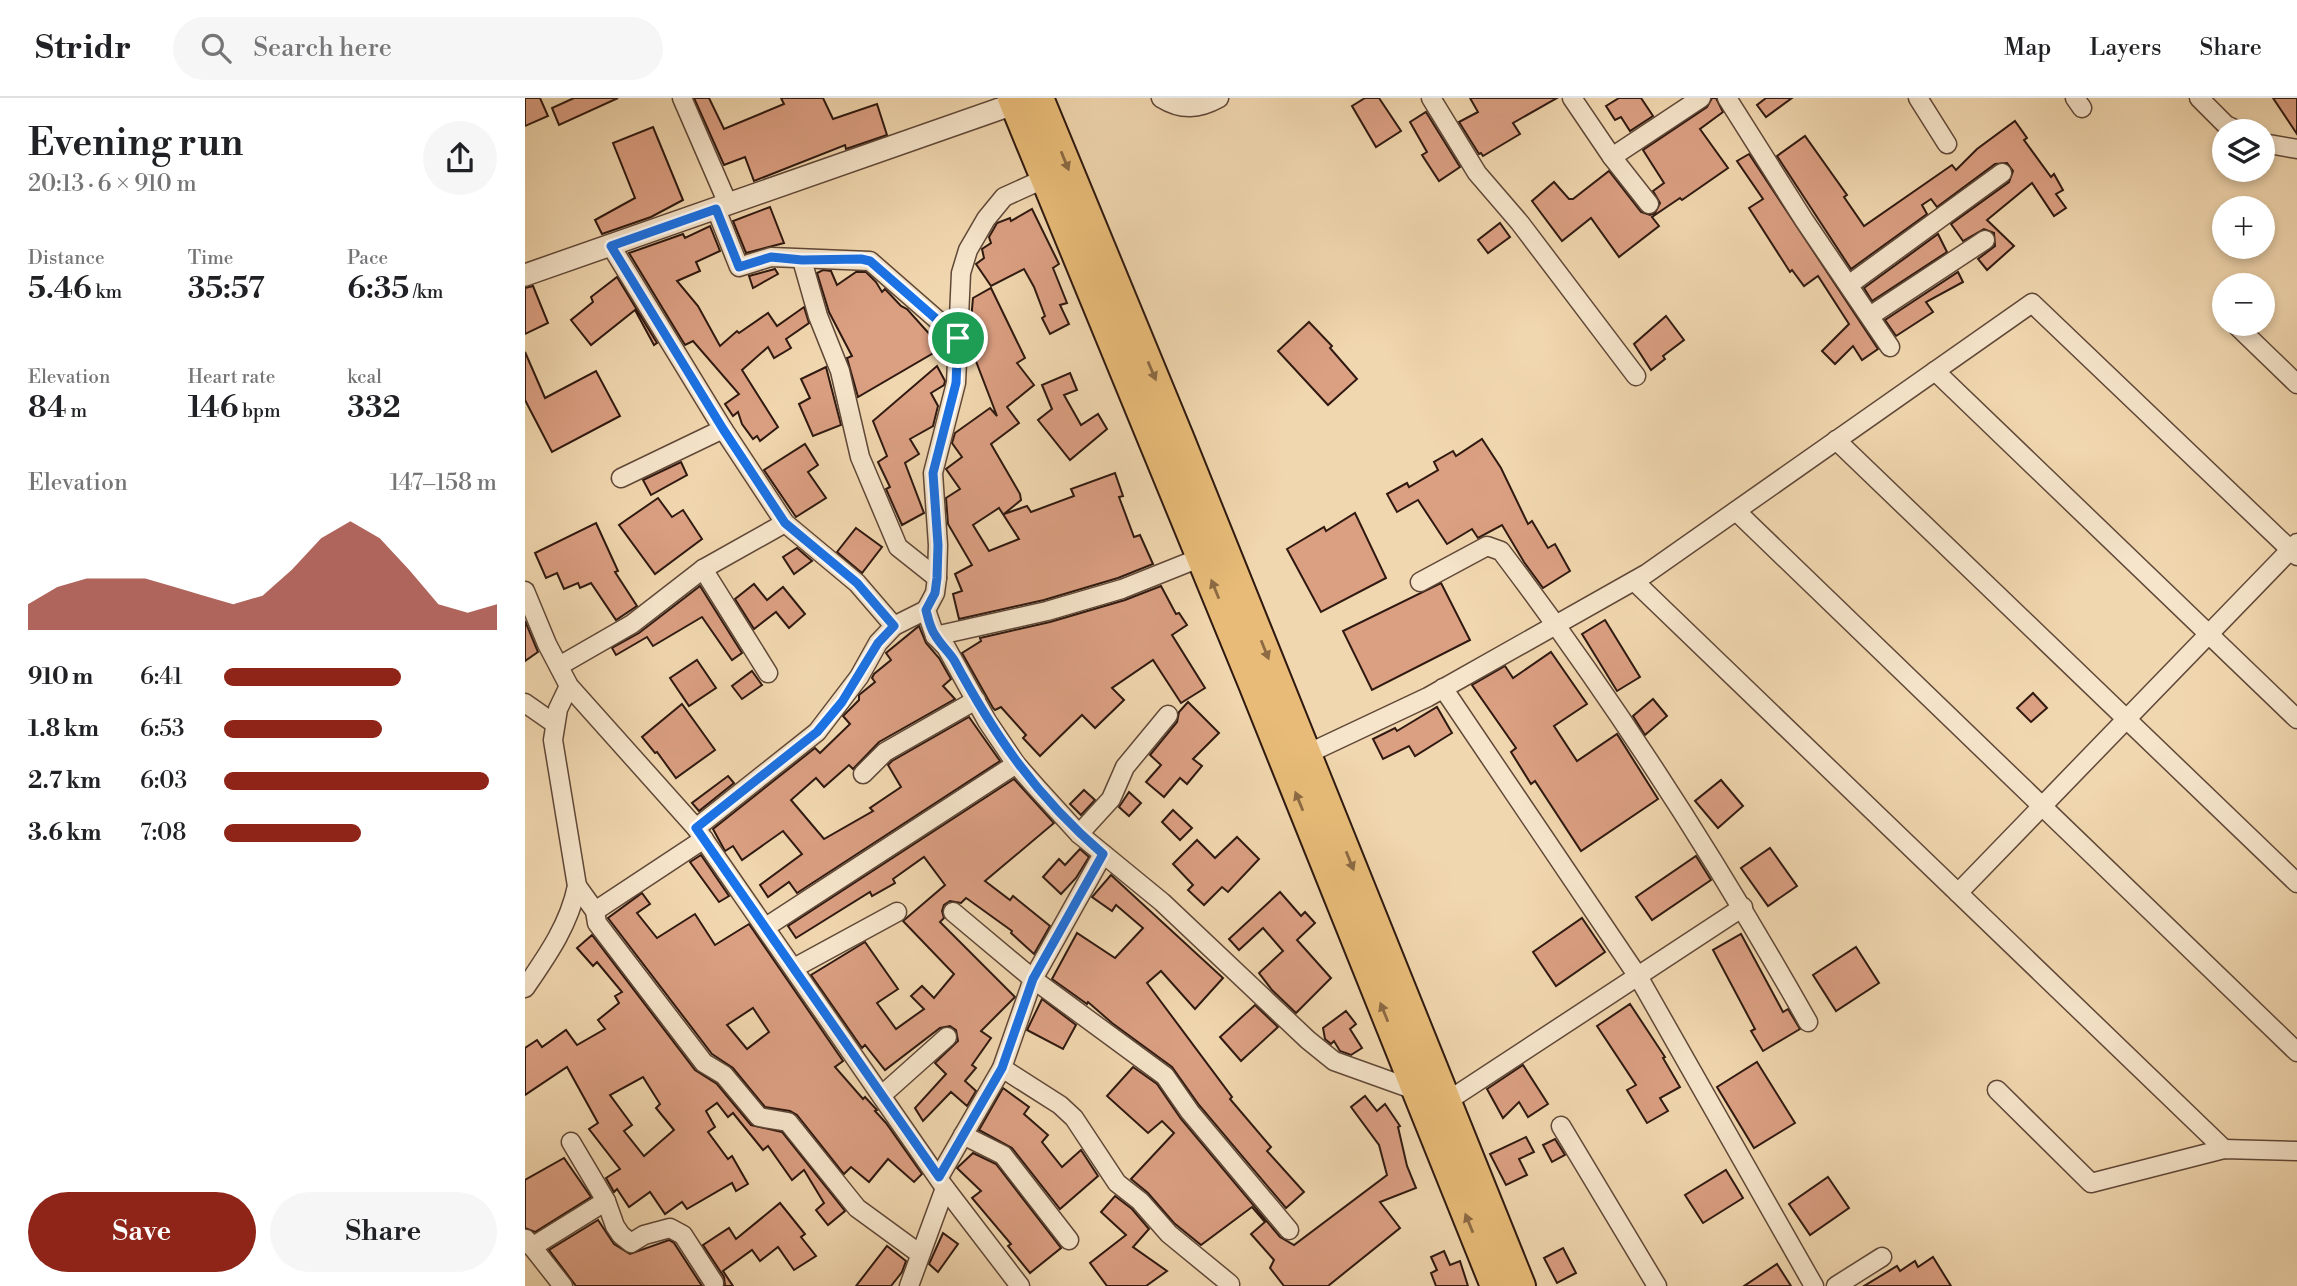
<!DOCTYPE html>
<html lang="en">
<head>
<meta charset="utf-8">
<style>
	:root { --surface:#fff; --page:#f6f6f6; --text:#202124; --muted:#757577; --line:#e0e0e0; --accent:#8f2418 }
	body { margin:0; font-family:"Libre Bodoni",serif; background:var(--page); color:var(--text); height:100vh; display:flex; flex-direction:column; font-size:26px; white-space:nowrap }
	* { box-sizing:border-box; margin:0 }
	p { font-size:23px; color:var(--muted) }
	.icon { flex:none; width:38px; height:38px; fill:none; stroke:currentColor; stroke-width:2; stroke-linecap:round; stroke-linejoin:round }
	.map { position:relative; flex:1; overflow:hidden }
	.sheet { display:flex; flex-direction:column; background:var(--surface); width:525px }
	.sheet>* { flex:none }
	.fabs { position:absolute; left:1687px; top:21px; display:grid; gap:14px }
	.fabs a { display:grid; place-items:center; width:63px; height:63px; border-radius:50%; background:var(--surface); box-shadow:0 4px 10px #0003; font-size:35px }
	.pin { position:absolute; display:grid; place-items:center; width:60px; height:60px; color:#fff; margin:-30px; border:4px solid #fff; border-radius:50%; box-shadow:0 2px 7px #0007 }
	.round { display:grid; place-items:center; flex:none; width:74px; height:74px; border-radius:37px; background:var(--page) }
	.overview { display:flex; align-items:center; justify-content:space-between; height:119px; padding:0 28px }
	h1 { font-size:38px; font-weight:600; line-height:52px }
	.stats { display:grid; grid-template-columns:repeat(3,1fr); gap:10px; height:119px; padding:7px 28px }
	.stats div { display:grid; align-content:center }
	.stats b { font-size:30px; font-weight:600 }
	.stats small { font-size:19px; font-weight:400 }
	.stats p { font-size:19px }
	.chart { height:196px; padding:14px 28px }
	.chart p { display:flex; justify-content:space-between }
	.chart svg { width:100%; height:126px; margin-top:7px; fill:var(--accent); opacity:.7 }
	.action { display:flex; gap:14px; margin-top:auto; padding:14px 28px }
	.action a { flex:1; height:80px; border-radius:42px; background:var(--accent); color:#fff; font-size:28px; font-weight:600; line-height:80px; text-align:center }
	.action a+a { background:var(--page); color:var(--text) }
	ul { padding:0 28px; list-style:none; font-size:23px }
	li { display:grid; grid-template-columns:112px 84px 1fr; align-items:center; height:52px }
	li i { height:18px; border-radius:9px; background:var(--accent) }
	header { display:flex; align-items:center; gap:42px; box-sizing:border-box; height:98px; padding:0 35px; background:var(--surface); border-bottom:2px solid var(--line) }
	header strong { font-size:33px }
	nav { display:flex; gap:38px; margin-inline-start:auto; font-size:24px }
	.search { width:490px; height:63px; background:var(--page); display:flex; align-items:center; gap:18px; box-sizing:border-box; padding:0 24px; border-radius:38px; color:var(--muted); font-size:26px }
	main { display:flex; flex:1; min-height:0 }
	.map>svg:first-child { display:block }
	.building { fill:#db9f82; stroke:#2f1910; stroke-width:2; fill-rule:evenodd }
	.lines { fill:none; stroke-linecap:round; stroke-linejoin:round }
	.minor-casing { stroke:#604838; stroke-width:21 }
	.tertiary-casing { stroke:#604838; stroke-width:24 }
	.trunk-casing { stroke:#2f1910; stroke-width:32 }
	.minor { stroke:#f6e5cb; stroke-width:18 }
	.tertiary { stroke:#f6e5cb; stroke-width:21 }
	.trunk { stroke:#e8bc78; stroke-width:28 }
	.oneway { fill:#8c6a44 }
	.route-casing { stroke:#fff; stroke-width:14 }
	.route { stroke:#1a73e8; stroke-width:9 }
</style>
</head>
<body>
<header>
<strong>Stridr</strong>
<div class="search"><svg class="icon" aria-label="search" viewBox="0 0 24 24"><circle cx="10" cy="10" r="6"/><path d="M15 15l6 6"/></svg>Search here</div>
<nav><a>Map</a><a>Layers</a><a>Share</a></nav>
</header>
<main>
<section class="sheet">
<div class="overview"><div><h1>Evening run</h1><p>20:13 · 6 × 910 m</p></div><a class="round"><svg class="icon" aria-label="share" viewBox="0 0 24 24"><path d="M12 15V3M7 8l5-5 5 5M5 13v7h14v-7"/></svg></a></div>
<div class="stats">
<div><p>Distance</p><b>5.46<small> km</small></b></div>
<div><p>Time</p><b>35:57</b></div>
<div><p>Pace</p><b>6:35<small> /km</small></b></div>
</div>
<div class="stats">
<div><p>Elevation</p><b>84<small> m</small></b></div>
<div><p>Heart rate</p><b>146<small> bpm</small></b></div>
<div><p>kcal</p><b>332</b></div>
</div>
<div class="chart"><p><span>Elevation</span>147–158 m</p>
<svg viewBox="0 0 160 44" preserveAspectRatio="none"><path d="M0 44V35L10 29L20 26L30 26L40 26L50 29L60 32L70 35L80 32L90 23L100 12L110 6L120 12L130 23L140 35L150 38L160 35V44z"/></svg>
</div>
<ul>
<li><b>910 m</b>6:41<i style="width:65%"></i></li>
<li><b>1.8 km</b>6:53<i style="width:58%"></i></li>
<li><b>2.7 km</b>6:03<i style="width:97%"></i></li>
<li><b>3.6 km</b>7:08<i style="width:50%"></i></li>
</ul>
<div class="action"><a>Save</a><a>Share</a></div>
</section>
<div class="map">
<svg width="1772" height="1188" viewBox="0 0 1772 1188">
	<rect width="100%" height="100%" fill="#f1d7af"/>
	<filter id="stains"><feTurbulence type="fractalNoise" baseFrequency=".00286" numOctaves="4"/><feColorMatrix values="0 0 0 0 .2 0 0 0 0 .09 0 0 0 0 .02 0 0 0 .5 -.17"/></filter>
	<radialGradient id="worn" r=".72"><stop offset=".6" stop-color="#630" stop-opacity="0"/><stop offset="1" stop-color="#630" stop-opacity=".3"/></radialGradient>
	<g class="building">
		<polygon points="0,0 15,0 23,18 0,28"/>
		<polygon points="49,0 93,0 34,27 27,10"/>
		<polygon points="169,0 184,0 199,31 259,6 256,0 298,0 308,21 352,6 362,37 321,51 320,47 229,83 220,59 199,67"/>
		<polygon points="840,0 854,0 876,33 851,49 827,8"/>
		<polygon points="945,0 1032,0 988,25 995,36 958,58 956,55 954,56 934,24 953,14"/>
		<polygon points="1094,0 1116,0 1128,18 1105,33 1096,19 1090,22 1081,8"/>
		<polygon points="1187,0 1191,0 1198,14 1175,31 1203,70 1157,102 1155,100 1127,119 1134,128 1094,159 1066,120 1037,143 1007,103 1029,84 1044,101 1048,101 1084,73 1116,114 1125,117 1130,115 1135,105 1128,93 1139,85 1118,52 1182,9"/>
		<polygon points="1241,0 1267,0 1241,19 1232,7"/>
		<polygon points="1748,0 1772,0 1772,36"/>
		<polygon points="901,14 935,69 914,83 897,57 902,54 885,24"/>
		<polygon points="1490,23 1502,40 1499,42 1526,79 1529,76 1538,92 1531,96 1541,110 1529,118 1507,85 1462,122 1489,148 1462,172 1453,161 1470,148 1469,135 1459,131 1438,143 1426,126 1484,84 1488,73 1482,65 1470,66 1412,109 1406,101 1397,107 1402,116 1326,171 1252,58 1280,38 1322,97 1319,99 1339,128 1427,67 1431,72 1452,51"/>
		<polygon points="128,29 158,102 126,119 77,136 70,122 110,100 88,45"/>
		<polygon points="1224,56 1353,251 1337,262 1328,248 1310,266 1297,253 1324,226 1293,178 1279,188 1267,172 1265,174 1224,110 1238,101 1212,63"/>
		<polygon points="245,109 259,145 221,155 208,123"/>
		<polygon points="507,111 534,166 528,170 542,205 535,207 544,226 525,236 517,220 520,218 509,189 499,171 466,188 451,166 459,160 457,151 466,145 464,139 472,125 485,120 486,123"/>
		<polygon points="975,125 985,139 963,155 953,142"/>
		<polygon points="185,128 195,153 171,164 175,173 152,183 173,208 195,248 212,233 214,235 243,215 252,228 279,209 284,225 261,241 266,250 249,260 243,249 217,272 253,329 235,343 232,338 228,341 217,326 213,314 208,318 200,306 214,296 168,243 160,247 104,155 158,136 160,140"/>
		<polygon points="1413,136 1422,154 1347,203 1339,190"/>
		<polygon points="250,171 253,176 228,190 224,178"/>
		<polygon points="298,172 306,173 312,187 331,174 341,174 351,184 357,194 360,191 376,208 382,211 417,250 333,299 322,260 327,258 304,214 292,175"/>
		<polygon points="1433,174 1438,184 1401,204 1408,214 1371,238 1360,222"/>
		<polygon points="92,179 132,245 129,247 110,212 66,247 46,222 68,204 66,199"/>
		<polygon points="8,188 23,225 0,236 0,190"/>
		<path d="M466 190 500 260 492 265 509 287 482 309 494 325 466 346 495 396 496 402 479 416 502 408 506 414 549 398 546 391 590 375 598 398 594 399 609 439 615 437 628 466 593 480 519 502 434 521 428 496 437 493 430 476 447 467 423 426 421 400 435 391 421 371 437 359 427 345 430 335 465 310 472 318 444 245 448 200ZM474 410 494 441 464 453 448 427Z"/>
		<polygon points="1141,218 1159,242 1138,258 1140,261 1126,272 1109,246"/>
		<polygon points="784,224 807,248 805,250 832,281 803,307 753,253"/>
		<polygon points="0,254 20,300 71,273 95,318 27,354 0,302"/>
		<polygon points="412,268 420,283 419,287 406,295 413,308 408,328 385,341 394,356 380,365 399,415 377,427 361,391 365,389 353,364 362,358 348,323"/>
		<polygon points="301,269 316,327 288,338 274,306 285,300 276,281"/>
		<polygon points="545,275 552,292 539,297 556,327 573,316 582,331 545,362 513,322 527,311 517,287"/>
		<polygon points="957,341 976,370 1003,426 1007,423 1023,450 1030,446 1045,473 1018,490 999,464 977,427 953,440 947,431 922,446 893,402 872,414 862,396 882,385 884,389 913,372 909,364 928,353 931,358"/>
		<polygon points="280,346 293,367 283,374 301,400 271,419 239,372"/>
		<polygon points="156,364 162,377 126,397 118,382"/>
		<polygon points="133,400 147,419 158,412 177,441 130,476 94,427"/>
		<polygon points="830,415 861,480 796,514 762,451 799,429 801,433"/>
		<polygon points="71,425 93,473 90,474 112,508 91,522 66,485 55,490 53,485 39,491 32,475 21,480 10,455"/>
		<polygon points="331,430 357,449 337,475 312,454"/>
		<polygon points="272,450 287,463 269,476 258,459"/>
		<polygon points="916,485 945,542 847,592 818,533"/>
		<polygon points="229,486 242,502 258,489 280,516 264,530 251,514 229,531 210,501"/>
		<polygon points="175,488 217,555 207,562 177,519 128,548 122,539 91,557 87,550 114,535"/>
		<polygon points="636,488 651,516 654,515 662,527 647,537 680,590 656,605 628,562 587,590 599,602 570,630 557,617 515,658 498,640 501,637 476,609 470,612 468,610 437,555 456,543 455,540 525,524 600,502"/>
		<polygon points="1080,522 1115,579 1092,593 1057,536"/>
		<polygon points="0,523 13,554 0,563"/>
		<polygon points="394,528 401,545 414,560 426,581 418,588 430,601 354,644 328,671 324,667 299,689 291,680 266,702 299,741 348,713 345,710 376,689 363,667 367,663 444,619 475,663 272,795 264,784 243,799 235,787 277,756 258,733 217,762 208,748 200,753 188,731 290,650 295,655 325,626 318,618 334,602 334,597 350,584 347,580 349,576 366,562 361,555"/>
		<polygon points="1026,554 1062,606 1029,628 1052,663 1092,636 1133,701 1056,753 1010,683 1006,686 986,654 991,650 947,587 980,568 988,580"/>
		<polygon points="172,562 191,590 164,608 145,580"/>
		<polygon points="227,573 237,587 217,601 207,588"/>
		<polygon points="1508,595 1522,610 1506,624 1492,610"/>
		<polygon points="1128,601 1142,618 1120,637 1108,618"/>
		<polygon points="663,604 694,635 668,661 677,668 662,686 655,680 639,699 621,684 636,667 625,657 652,624 654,614"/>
		<polygon points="157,606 190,652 151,680 132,654 130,655 117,639"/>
		<polygon points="912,609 927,635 890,658 884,648 858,661 848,641 870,630 872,633"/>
		<polygon points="203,678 209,685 174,713 167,705"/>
		<polygon points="489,681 529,725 460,783 485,802 488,798 525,828 509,856 486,835 487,833 444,802 441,800 436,805 425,803 419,807 417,813 419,820 415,824 490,899 456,933 466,940 447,967 451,970 440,983 451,993 442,1008 426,994 398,1023 390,1010 421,976 410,965 433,943 431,932 425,928 415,930 360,972 340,947 337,950 286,877 340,844 373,891 352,905 371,931 399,911 386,898 397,888 409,900 429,876 378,823 420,787 399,759 368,781 370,785 347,798 345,794 271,840 263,828"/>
		<polygon points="1196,682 1218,708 1193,730 1170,703"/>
		<polygon points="559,692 570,702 556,717 545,706"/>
		<polygon points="604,694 616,705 604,718 594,709"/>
		<polygon points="648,712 667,730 655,742 637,724"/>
		<polygon points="712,739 734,761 703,794 697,789 679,807 663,792 668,787 648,766 672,742 690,760"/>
		<polygon points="1245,750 1272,788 1243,808 1216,770"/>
		<polygon points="555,751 564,759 551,780 536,796 518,779 534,761 540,767"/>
		<polygon points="176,757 204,798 194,804 165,764"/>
		<polygon points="1171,758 1186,782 1127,822 1111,799"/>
		<polygon points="586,777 698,880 670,911 636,873 622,885 707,999 705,1001 746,1049 742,1053 779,1094 761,1110 674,1007 647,969 587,925 563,904 562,906 527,881 552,835 590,860 618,830 591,807 587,813 567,799"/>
		<polygon points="755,794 776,818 780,814 790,825 772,842 806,880 771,915 747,892 734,875 758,853 738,830 714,852 704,841"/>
		<path d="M117 795 125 806 112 815 132 840 170 816 190 847 224 826 318 963 310 969 338 1001 340 999 352 1012 350 1013 361 1025 397 1076 389 1084 363 1061 344 1084 326 1069 319 1076 272 1017 265 1013 240 1009 208 970 187 956 83 820ZM228 910 244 934 222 951 202 927Z"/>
		<polygon points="1057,820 1080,854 1031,888 1008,854"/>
		<polygon points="1216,836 1258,914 1263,911 1275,931 1238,953 1226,933 1230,931 1188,852"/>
		<path d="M67 837 170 972 192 986 226 1027 257 1034 320 1113 303 1127 291 1112 299 1105 279 1072 267 1082 243 1048 238 1052 208 1015 203 1019 192 1005 181 1013 190 1029 183 1034 203 1061 207 1058 223 1086 211 1093 207 1085 162 1111 157 1104 140 1116 125 1094 104 1109 92 1091 89 1094 81 1080 95 1071 64 1031 73 1025 42 969 0 997V950L12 942 17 949 41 932 52 947 80 931 73 922 94 905 90 898 97 894 72 864 68 868 52 850ZM118 979 135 1006 131 1010 149 1032 119 1058 99 1033 107 1027 85 997Z"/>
		<polygon points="1331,849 1354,885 1311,913 1288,877"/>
		<polygon points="517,901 551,927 538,951 502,932"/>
		<polygon points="1105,906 1140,959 1138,960 1155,989 1135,1000 1143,1013 1122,1025 1102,992 1111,987 1072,928"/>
		<polygon points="730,907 753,929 716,963 695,939"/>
		<polygon points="821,913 831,926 825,931 837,950 826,957 815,953 809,943 806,946 800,941 798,930"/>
		<polygon points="1232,964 1270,1025 1229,1050 1192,989"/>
		<polygon points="998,967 1023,1006 1003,1019 994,1004 978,1020 962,991"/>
		<polygon points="608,969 632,986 656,1021 755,1139 769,1147 862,1077 854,1047 826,1009 840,998 852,1013 860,1006 875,1028 873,1029 882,1068 891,1090 855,1104 875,1130 803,1188 759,1188 745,1170 749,1162 726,1136 740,1124 727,1109 676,1147 649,1125 623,1095 606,1081 649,1035 637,1023 623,1035 582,998"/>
		<polygon points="478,990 504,1009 499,1016 523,1037 517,1044 537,1069 556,1052 573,1078 535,1111 487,1050 454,1032"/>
		<polygon points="1001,1039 1009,1054 994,1061 1002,1077 981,1087 965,1056"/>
		<polygon points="1030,1041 1040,1057 1027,1064 1018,1047"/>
		<polygon points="448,1055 471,1066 536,1150 505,1175 483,1148 486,1146 447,1100 456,1093 432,1070"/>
		<polygon points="39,1060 66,1099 10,1134 0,1130 0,1082"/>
		<polygon points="1201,1072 1218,1100 1178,1125 1160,1097"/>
		<polygon points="1303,1079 1324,1110 1285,1137 1264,1106"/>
		<polygon points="590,1098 607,1111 624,1131 608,1149 642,1173 621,1188 582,1188 565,1165 601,1137 576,1114"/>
		<polygon points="255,1105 280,1136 276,1139 291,1158 269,1172 253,1149 235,1163 227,1152 198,1173 208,1188 200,1188 199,1179 178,1147 204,1130 211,1141"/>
		<polygon points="73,1122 89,1146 105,1156 144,1142 149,1145 177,1188 51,1188 24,1152"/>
		<polygon points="418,1135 433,1146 413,1174 404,1166"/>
		<polygon points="362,1148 381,1163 377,1174 366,1188 331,1188"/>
		<polygon points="1038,1150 1051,1175 1032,1185 1019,1160"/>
		<polygon points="919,1153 925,1167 935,1163 943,1188 911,1188 906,1175 912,1172 906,1159"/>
		<polygon points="1408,1159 1426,1188 1339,1188 1372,1168 1375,1173 1390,1163 1393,1169"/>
		<polygon points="1252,1166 1266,1188 1219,1188"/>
	</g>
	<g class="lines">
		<g class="minor-casing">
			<g id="minor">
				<polyline points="157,0 203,106"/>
				<path d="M636 0C657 13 674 11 694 0"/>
				<polyline points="906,0 952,75 995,125 1111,278"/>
				<polyline points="1047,0 1087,59 1124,106"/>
				<polyline points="1202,0 1279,122 1365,249"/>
				<polyline points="1393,0 1422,46"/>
				<polyline points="1550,0 1557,10"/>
				<polyline points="1674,0 1701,27 1714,33"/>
				<polyline points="1738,45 1772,51"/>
				<polyline points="1087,59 1176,0"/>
				<polyline points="521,80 479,99 461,121 443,152 436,175 431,285 408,375 413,447 412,480 410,495 401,512 410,538 421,549 462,623 491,666 512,690 554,736 637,804 783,942 809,963 890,992"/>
				<polyline points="191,111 214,169 246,159 345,163 433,240"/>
				<polyline points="86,148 198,331 260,425 332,485 369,528"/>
				<polyline points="277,162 293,218 315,273 335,359 373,449 412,480"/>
				<polyline points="1325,186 1477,75"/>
				<polyline points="1345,218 1460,142"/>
				<polyline points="1713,229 1772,286"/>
				<polyline points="1410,273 1772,621"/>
				<polyline points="1311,342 1772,785"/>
				<polyline points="96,380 198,331"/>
				<polyline points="1211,413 1772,954"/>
				<polyline points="178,471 243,575"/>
				<polyline points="1109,483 1699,1051"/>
				<path d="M895 484 962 448 976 453C1089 602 1191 761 1283 924"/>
				<polyline points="0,493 22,546 44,588 171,730 420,1090 495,1188"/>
				<polyline points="410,538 522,513 597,491 677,459"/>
				<polyline points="34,568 107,526 178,471 260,425"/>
				<polyline points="918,590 1114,880 1289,1188"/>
				<polyline points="0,605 30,626"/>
				<polyline points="782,656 903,599 1121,476 1507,205 1772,458"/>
				<polyline points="338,676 360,654 451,602"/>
				<polyline points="171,730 292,634 334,579 353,545 369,528 401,512"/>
				<polyline points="554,736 586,701 600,669 643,617"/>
				<polyline points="52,788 70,813 72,825 179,965 199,977 234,1019 263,1024 332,1110 395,1156"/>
				<polyline points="1433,795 1772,445"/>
				<polyline points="70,813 179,741"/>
				<polyline points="428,814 508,881 640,978 665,1014 764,1132"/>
				<polyline points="241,829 491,666"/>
				<polyline points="269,870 372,814"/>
				<path d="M0 890C22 858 44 827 52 788L28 642 33 611 44 588"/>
				<polyline points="477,970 535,1007 549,1020 592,1085 615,1103 644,1136 705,1186"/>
				<polyline points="1472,992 1566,1085 1699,1051 1772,1053"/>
				<polyline points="357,997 422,939"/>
				<polyline points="921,1004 1218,809"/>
				<polyline points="1036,1028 1132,1188"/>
				<polyline points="438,1037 478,1057 544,1142"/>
				<polyline points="46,1044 81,1103 90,1128 96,1137 106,1145 119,1137 145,1130 158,1137 189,1185"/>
				<polyline points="414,1079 477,970 508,881 578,756"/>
				<polyline points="1,1141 38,1188"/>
				<polyline points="7,1149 81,1103"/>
				<polyline points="384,1188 420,1090"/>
				<polyline points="1311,1188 1357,1159"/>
			</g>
		</g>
		<g class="tertiary-casing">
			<polyline id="tertiary" points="0,177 503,1"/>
		</g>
		<g class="trunk-casing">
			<g id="trunk">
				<polyline points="487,0 728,586 970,1188"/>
				<polyline points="514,0 654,339 996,1188"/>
			</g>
		</g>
		<use href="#minor" class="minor"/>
		<use href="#tertiary" class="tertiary"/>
		<use href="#trunk" class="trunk"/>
	</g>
	<defs><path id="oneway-solid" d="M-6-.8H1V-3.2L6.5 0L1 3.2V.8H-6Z" transform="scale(1.75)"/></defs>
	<g class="oneway">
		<use href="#oneway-solid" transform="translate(540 63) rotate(68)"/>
		<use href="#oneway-solid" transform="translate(627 273) rotate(67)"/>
		<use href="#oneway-solid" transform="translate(690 491) rotate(-112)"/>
		<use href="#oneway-solid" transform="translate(740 552) rotate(68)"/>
		<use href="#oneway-solid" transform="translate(774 703) rotate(-112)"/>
		<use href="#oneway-solid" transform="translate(825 763) rotate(68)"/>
		<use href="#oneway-solid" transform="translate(859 914) rotate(-112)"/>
		<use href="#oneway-solid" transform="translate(944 1125) rotate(-112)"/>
	</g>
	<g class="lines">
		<g class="route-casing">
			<path id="route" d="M191 111 214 169 246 159 277 162 336 161 345 163 433 240 431 285 408 375 413 447 412 480 410 495 401 512C403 520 405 530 410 537 415 546 423 553 429 562 471 640 511 698 578 756L508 881 477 970 414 1079 171 730 292 634 317 604 353 545 369 528 332 485 260 425 198 331 86 148Z"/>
		</g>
		<use href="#route" class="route"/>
	</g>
	<rect width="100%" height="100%" filter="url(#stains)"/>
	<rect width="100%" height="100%" fill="url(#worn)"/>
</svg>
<div class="fabs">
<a><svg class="icon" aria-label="layers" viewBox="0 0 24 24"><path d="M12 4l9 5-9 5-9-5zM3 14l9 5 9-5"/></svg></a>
<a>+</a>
<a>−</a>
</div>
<div class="pin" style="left:433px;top:240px;background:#1e9e55"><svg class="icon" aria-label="arrive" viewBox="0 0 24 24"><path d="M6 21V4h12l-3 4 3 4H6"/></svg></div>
</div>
</main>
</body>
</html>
